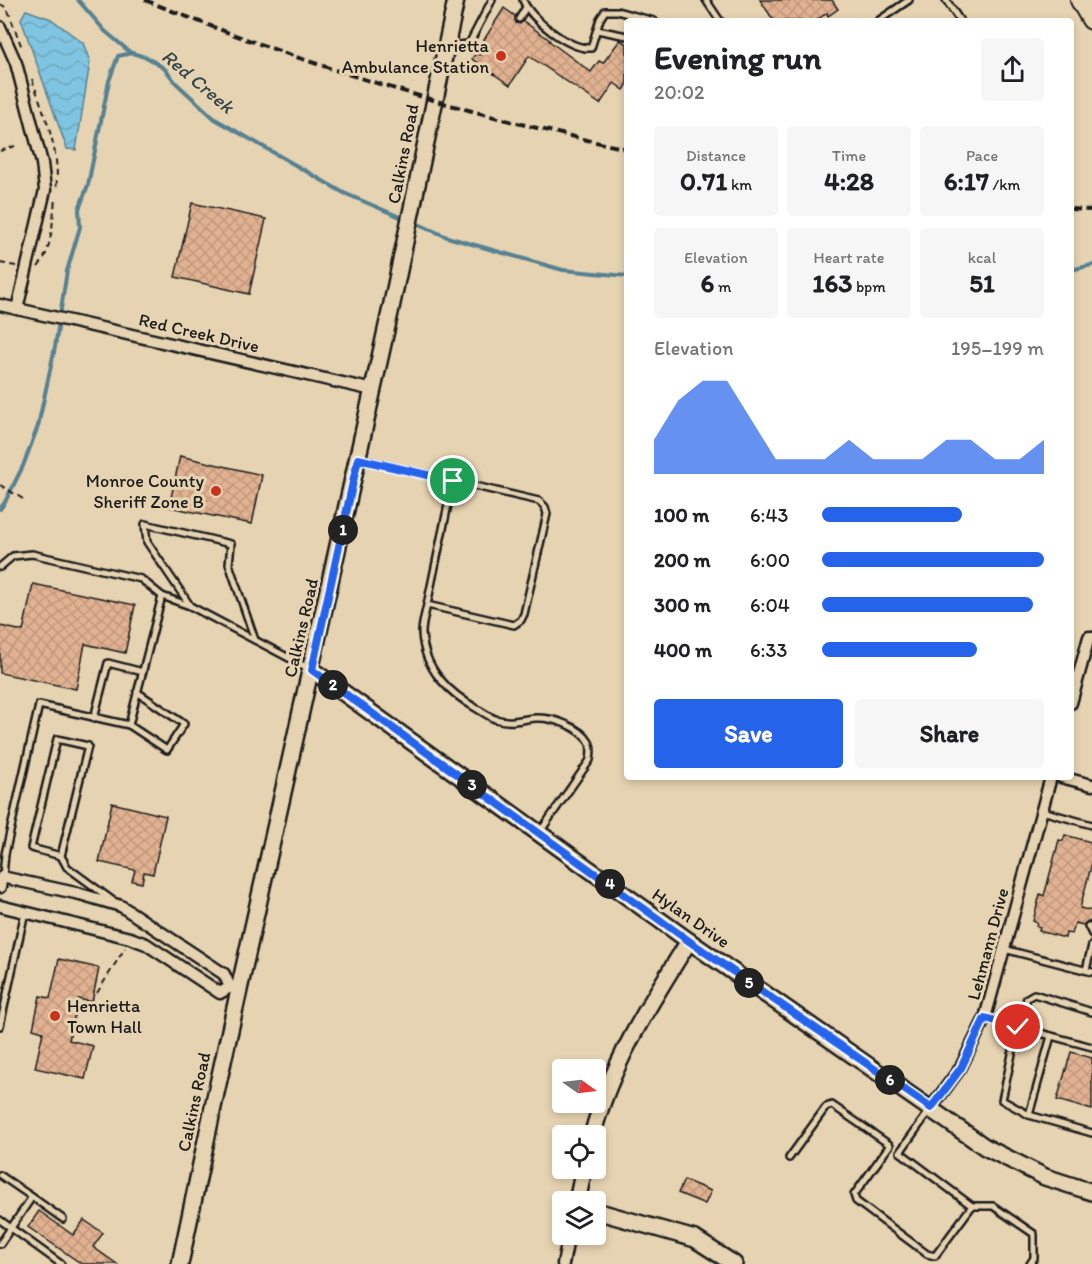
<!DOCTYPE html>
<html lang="en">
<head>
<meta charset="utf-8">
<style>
	:root { --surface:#fff; --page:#f6f6f6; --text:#202124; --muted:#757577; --accent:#2563eb }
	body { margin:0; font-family:Itim,sans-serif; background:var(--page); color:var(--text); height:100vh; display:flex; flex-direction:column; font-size:22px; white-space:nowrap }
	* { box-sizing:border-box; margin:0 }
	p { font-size:20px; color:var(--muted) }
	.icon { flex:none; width:33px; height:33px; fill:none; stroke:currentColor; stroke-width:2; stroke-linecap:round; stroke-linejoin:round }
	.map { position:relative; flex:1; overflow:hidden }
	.panel { position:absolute; left:624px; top:18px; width:450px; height:762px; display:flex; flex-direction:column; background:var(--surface); border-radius:6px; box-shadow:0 3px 9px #0003 }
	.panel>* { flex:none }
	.needle { width:39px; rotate:104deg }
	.tools { position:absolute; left:552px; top:1059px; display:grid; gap:12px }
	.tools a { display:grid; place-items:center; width:54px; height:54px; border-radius:6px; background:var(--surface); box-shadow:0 3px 9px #0003; font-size:30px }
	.pin { position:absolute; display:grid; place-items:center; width:51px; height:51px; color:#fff; margin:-26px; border:3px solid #fff; border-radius:50%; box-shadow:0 2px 6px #0007 }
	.km { position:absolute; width:30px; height:30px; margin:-15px; border-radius:50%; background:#222; color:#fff; font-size:16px; line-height:30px; text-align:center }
	.round { display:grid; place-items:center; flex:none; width:63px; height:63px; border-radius:6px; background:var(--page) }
	.summary { display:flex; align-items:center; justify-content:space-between; height:102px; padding:0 30px }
	h1 { font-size:33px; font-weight:700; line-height:45px }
	.metrics { display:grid; grid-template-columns:repeat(3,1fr); gap:9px; height:102px; padding:6px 30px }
	.metrics div { display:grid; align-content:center; border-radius:6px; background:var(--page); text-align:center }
	.metrics b { font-size:26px; font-weight:700 }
	.metrics small { font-size:16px; font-weight:400 }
	.metrics p { font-size:16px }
	.chart { height:168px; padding:12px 30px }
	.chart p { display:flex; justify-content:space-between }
	.chart svg { width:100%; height:108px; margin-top:6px; fill:var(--accent); opacity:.7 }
	.cta { display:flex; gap:12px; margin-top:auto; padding:12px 30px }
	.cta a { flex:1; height:69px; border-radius:6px; background:var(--accent); color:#fff; font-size:24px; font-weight:700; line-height:69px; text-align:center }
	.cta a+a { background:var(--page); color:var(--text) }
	ul { padding:0 30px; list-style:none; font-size:20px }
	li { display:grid; grid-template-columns:96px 72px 1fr; align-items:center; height:45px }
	li i { height:15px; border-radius:8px; background:var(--accent) }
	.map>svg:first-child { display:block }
	.water { fill:url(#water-waves); stroke:#578192; stroke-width:1.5 }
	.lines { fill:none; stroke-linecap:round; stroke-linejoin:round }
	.stream { stroke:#578192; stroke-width:4 }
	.building { fill:url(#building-cross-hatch); stroke:#1c1c1c; stroke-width:1.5 }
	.lane-casing { stroke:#1c1c1c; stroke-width:10 }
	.street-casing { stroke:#1c1c1c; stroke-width:15 }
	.secondary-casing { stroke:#1c1c1c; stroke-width:20 }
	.highway-casing { stroke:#1c1c1c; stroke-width:24 }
	.path { stroke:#1c1c1c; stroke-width:2; stroke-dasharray:6 4.5; stroke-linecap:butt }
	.lane { stroke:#e6d3b1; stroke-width:5 }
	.street { stroke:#e6d3b1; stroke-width:10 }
	.secondary { stroke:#e6d3b1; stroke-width:15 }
	.highway { stroke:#e6d3b1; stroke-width:20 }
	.rail { stroke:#1c1c1c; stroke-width:4; stroke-dasharray:9 4.5; stroke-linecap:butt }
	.route-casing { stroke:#fff; stroke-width:12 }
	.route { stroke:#2563eb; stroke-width:8 }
	.poi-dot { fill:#c8321e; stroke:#e6d3b1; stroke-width:2 }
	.labels { text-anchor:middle; stroke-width:6; stroke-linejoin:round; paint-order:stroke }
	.poi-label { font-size:18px; fill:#1c1c1c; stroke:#e6d3b1; text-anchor:end }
	.street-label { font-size:18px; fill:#1c1c1c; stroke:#e6d3b1 }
	.water-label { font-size:20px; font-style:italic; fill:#35464d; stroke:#e6d3b1 }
</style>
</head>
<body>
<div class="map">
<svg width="1092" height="1264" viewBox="0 0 1092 1264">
	<defs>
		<pattern id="water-waves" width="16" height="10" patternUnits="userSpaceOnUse" patternTransform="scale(1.5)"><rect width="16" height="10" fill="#7fc4e0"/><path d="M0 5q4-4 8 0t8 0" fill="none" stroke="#6da8c0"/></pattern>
		<pattern id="building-cross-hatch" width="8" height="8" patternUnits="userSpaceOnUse" patternTransform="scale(1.5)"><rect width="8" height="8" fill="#e1b291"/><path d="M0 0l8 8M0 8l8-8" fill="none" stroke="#c0987c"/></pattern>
	</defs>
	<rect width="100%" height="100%" fill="#e6d3b1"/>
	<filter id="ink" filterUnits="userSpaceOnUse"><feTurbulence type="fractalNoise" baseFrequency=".0167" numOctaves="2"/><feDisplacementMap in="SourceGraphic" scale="12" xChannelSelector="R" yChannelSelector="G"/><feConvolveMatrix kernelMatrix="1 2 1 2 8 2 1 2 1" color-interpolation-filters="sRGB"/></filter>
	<g filter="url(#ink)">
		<polygon class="water" points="26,10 51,19 83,43 90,62 76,150 67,149 21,19"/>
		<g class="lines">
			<g class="stream">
				<polyline points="78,0 105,31 131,53"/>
				<polyline points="414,222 447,237 563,270 627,276"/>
				<polyline points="1071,270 1092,265"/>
				<polyline points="0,509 5,502 23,466 38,426 55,347 67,271 80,227 79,209 88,185 109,81 118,56 132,53 148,58 165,69 176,83 215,119 344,193 407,220"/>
			</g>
		</g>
		<g class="building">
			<polygon points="760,0 832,0 838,9 828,16 827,13 815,21 774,21"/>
			<polygon points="504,8 515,16 516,23 520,24 523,21 550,40 549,41 591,72 599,61 603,63 620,40 627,44 627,85 624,90 614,83 600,104 529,56 510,85 472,59 475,54 480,55 482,52 480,46"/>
			<polygon points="192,203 266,219 249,294 175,277"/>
			<polygon points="180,456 262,475 252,524 169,507"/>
			<polygon points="33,584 135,605 125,653 85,644 76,689 0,673 0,626 23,631"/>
			<polygon points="112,803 166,816 153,874 144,872 142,883 132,881 135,870 99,862"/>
			<polygon points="1065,835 1091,842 1092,863 1080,908 1092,911 1092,923 1088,921 1083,925 1075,923 1072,934 1066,933 1065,938 1039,931 1040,927 1036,926 1037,923 1033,921 1040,894 1044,896 1059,840 1063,841"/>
			<polygon points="59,959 99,968 92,1002 78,999 69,1040 93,1046 85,1079 35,1068 43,1032 33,1029 40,996 50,998"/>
			<polygon points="1071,1052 1092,1058 1092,1110 1057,1100"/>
			<polygon points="684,1180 711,1191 705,1204 678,1193"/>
			<polygon points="39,1211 73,1235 84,1220 103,1233 93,1247 117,1264 82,1264 28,1227"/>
		</g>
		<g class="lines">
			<g class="lane-casing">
				<g id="lane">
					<path d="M523 0C530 19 570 50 591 48L600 19 605 11H617L654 21"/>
					<polyline points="706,0 720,21"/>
					<polyline points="946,0 960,21"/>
					<polyline points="519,19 526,7"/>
					<polyline points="878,21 909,0"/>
					<polyline points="597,30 627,36"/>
					<polyline points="469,44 478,50"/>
					<polyline points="447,46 469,44 492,0"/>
					<path d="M360 459 539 501 545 507 547 514 524 614 521 620 514 625 427 605C425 614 422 624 422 633 424 670 449 693 479 710 484 713 490 717 495 719 513 724 520 719 536 718 552 717 581 727 589 742 592 747 591 754 590 760L540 832"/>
					<polyline points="0,567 13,556 32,554 141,579 162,596 190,606 308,668"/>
					<polyline points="189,604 147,542 145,524 231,544 229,564 255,640"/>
					<polyline points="427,605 453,481"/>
					<polyline points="94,718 108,663 143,672"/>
					<polyline points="129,725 167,750 184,724 137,692"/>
					<polyline points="1042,811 1092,825"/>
					<polyline points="61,856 31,848 57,739 88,746 61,856 67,867 112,900"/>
					<polyline points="3,876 5,854 39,705 129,725 162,596"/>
					<polyline points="1088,926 1092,934"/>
					<polyline points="1004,949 1092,972"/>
					<polyline points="1086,970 1092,945"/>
					<polyline points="985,1018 1092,1047"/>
					<polyline points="0,1026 25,912"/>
					<polyline points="1051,1036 1029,1115 1092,1133"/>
					<polyline points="930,1110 900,1152 972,1206 993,1206 1034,1234 1034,1258 1030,1264"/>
					<polyline points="1029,1115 1002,1100 1018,1027 1027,998 1034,994 1092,1012"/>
					<polyline points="789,1158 826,1107 832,1105 890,1145 854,1195 856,1201 927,1254 935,1256 972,1206"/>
					<polyline points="0,1175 32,1197"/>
					<polyline points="0,1220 61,1264"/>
					<polyline points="0,1244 32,1197 63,1219"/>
				</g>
			</g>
			<g class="street-casing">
				<g id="street">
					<polyline points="0,27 16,63 42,163 45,190 17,309"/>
					<polyline points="0,305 373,390"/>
					<polyline points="1071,703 1089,637 1092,638"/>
					<polyline points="1061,777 1092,785"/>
					<polyline points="0,887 2,877 80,894 121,906 224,974 230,987 239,991"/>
					<polyline points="0,906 130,938 146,944 220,993 230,987"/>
					<polyline points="931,1108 961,1067 985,1018 1051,777"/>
					<polyline points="563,1264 569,1234"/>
				</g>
			</g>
			<g class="secondary-casing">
				<g id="secondary">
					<polyline points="312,670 689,941 985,1147 1045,1177 1092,1192"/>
					<path d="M592 1136C611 1064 650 1003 689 941"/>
					<polyline points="577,1202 584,1168"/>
					<polyline points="596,1211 695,1239 734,1264"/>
					<polyline points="180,1264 216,1093 391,308 456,0"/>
				</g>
			</g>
			<g class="highway-casing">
				<polyline id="highway" points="1081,0 1092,19"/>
			</g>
			<g class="path">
				<polyline points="0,4 7,8 22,48"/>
				<path d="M32 79C44 114 61 152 56 189"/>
				<polyline points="0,151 15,146"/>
				<polyline points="0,263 16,266"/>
				<path d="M38 267C52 252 53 218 55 198"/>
				<polyline points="0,485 23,499"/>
				<polyline points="97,993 125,948"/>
			</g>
			<use href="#lane" class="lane"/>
			<use href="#street" class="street"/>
			<use href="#secondary" class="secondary"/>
			<use href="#highway" class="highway"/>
			<g class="rail">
				<path d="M145 0C301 64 462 113 627 149"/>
				<polyline points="1071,209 1092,210"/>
			</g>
		</g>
	</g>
	<g class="lines" filter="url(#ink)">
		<g class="route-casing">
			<polyline id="route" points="453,481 358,459 312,670 689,941 931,1108 961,1068 985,1018 1018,1027"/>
		</g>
		<use href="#route" class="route"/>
	</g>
	<g class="poi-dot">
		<circle cx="501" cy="56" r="6"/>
		<circle cx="216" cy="491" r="6"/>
		<circle cx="55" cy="1016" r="6"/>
	</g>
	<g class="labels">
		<g class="poi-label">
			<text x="489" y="52">Henrietta<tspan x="489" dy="21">Ambulance Station</tspan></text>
			<text x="204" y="487">Monroe County<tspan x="204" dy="21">Sheriff Zone B</tspan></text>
			<text x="67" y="1012" text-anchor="start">Henrietta<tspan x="67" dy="21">Town Hall</tspan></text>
		</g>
		<g class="street-label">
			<text transform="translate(403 154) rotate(-79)" y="6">Calkins Road</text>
			<text transform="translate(199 333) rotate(13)" y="6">Red Creek Drive</text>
			<text transform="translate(301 628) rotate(-77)" y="6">Calkins Road</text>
			<text transform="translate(691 918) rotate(35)" y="6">Hylan Drive</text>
			<text transform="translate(988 944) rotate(-75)" y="6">Lehmann Drive</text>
			<text transform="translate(194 1102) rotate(-78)" y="6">Calkins Road</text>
		</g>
		<g class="water-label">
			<text transform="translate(198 81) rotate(40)" y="7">Red Creek</text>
		</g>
	</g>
</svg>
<div class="tools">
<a><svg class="needle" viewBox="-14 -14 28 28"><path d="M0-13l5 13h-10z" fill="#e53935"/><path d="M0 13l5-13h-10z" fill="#757577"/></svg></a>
<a><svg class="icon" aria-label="locate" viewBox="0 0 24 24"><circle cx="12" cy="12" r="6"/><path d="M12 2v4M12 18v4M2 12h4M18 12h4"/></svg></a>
<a><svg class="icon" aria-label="layers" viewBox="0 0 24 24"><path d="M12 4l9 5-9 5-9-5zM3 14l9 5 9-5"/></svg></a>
</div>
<div class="pin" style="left:453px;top:481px;background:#1e9e55"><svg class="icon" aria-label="arrive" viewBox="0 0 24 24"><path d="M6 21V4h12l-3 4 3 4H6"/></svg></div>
<div class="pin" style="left:1018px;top:1027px;background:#d93025"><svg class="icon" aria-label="check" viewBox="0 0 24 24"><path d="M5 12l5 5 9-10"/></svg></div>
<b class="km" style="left:343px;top:530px">1</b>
<b class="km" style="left:333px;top:685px">2</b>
<b class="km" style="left:472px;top:785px">3</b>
<b class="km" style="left:610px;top:884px">4</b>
<b class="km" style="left:749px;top:983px">5</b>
<b class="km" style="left:890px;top:1080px">6</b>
<section class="panel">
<div class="summary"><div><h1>Evening run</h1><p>20:02</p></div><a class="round"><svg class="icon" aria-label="share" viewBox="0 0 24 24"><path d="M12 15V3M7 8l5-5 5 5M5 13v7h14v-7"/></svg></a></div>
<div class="metrics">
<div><p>Distance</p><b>0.71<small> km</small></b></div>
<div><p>Time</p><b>4:28</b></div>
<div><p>Pace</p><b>6:17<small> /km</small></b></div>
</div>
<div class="metrics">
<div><p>Elevation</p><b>6<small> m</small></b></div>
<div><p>Heart rate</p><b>163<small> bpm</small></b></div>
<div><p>kcal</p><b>51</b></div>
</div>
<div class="chart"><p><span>Elevation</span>195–199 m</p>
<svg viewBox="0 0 160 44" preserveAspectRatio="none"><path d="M0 44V30L10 14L20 6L30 6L40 22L50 38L60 38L70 38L80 30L90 38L100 38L110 38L120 30L130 30L140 38L150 38L160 30V44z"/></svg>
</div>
<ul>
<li><b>100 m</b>6:43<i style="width:63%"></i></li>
<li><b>200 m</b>6:00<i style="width:100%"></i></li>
<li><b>300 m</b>6:04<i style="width:95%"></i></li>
<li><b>400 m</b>6:33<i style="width:70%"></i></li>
</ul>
<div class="cta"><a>Save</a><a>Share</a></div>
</section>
</div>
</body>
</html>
